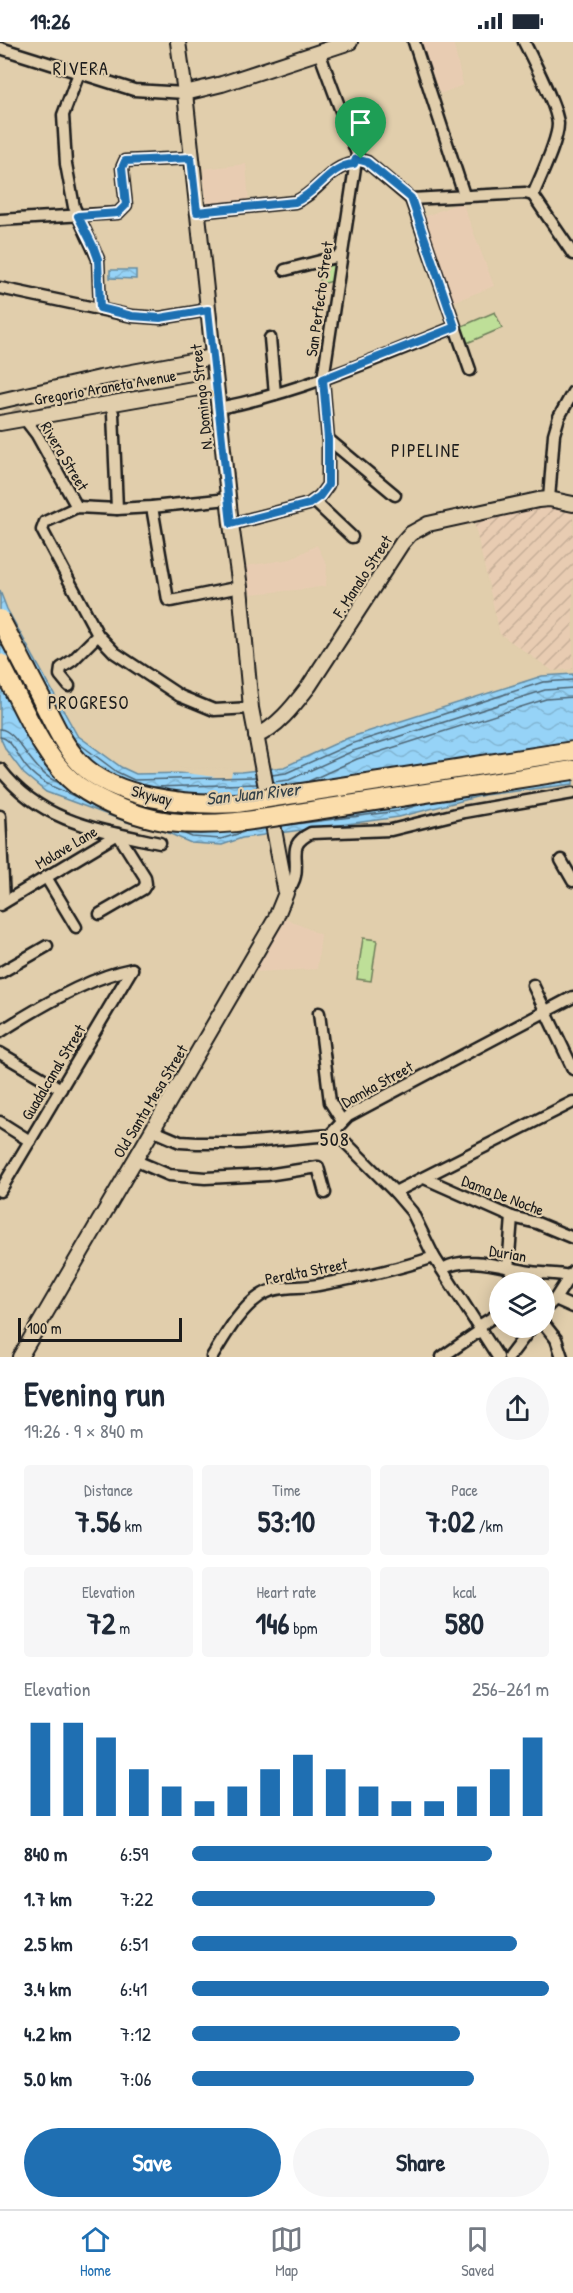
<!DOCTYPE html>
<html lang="en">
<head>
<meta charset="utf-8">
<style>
	:root { --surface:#fff; --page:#f6f6f7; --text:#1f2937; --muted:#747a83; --line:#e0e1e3; --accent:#1f6fb2 }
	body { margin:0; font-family:"Patrick Hand",sans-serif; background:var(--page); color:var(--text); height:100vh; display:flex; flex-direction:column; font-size:22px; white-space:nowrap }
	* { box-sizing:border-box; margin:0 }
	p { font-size:20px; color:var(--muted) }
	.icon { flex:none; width:33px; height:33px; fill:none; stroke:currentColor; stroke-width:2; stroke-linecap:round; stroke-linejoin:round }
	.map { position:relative; height:1315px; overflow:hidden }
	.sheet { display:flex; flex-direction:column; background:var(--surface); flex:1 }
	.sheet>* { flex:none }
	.tools { position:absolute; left:489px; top:1230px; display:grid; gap:12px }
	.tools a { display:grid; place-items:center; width:66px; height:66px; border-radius:50%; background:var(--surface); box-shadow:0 3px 15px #0003; font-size:30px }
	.scale { position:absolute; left:18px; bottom:15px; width:164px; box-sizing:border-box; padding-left:6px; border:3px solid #1c1c1c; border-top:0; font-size:16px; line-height:21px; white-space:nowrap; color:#1c1c1c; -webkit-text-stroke:4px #e1ceac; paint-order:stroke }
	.pin { position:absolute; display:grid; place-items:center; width:51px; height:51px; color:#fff; margin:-62px -26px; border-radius:50% 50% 50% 0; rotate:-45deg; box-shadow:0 0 6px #0007 }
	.pin .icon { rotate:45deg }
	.round { display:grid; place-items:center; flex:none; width:63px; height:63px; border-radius:32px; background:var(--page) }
	.head { display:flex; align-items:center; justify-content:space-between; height:102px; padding:0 24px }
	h1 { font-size:33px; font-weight:700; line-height:45px }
	.stats { display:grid; grid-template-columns:repeat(3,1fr); gap:9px; height:102px; padding:6px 24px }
	.stats div { display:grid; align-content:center; border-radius:6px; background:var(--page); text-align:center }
	.stats b { font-size:30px; font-weight:700 }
	.stats small { font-size:16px; font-weight:400 }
	.stats p { font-size:16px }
	.chart { height:168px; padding:12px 24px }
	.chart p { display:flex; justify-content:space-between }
	.chart svg { width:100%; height:108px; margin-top:6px; stroke:var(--accent); stroke-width:6 }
	.primary-button { display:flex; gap:12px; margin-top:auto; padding:12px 24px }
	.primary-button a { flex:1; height:69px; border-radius:36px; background:var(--accent); color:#fff; font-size:24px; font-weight:700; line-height:69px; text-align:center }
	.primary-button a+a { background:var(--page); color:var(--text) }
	ul { padding:0 24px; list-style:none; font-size:20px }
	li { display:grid; grid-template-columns:96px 72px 1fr; align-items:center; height:45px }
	li i { height:15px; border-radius:8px; background:var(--accent) }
	.status { display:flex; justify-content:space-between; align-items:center; height:42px; padding:0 30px; background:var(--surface); direction:ltr }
	.status svg { height:16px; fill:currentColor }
	.tabs { display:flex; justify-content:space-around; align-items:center; height:84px; border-top:2px solid var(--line); background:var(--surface); font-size:16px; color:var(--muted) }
	.tabs a { display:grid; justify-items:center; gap:3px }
	.tabs .current { color:var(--accent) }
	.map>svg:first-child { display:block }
	.built { fill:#e8ccb2 }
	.industrial { fill:url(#industrial-furrows) }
	.park { fill:#bedf98; stroke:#6d7e5a; stroke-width:1.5 }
	.water { fill:url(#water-waves); stroke:#658a9f; stroke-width:1.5 }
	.pier { fill:#e1ceac }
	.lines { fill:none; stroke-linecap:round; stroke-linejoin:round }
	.shore { stroke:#4d6574; stroke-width:1.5 }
	.street-tunnel { stroke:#baaa8f; stroke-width:10; stroke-dasharray:10 5; stroke-linecap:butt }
	.street-casing { stroke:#1c1c1c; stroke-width:15 }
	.secondary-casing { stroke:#1c1c1c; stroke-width:18 }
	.street { stroke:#e1ceac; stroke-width:10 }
	.secondary { stroke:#e1ceac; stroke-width:14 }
	.highway-bridge-casing { stroke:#1c1c1c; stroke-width:22; stroke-linecap:butt }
	.highway-bridge { stroke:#fbddab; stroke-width:18 }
	.route-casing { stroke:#fff; stroke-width:12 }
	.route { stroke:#1f6fb2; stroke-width:8 }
	.labels { text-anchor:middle; stroke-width:4.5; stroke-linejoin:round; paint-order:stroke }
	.street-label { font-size:16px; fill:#1c1c1c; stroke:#e1ceac }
	.neighbourhood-label { font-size:18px; letter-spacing:1.5px; fill:#1c1c1c; stroke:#e1ceac }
	.water-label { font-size:18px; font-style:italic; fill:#344148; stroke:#e1ceac }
	.quarter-label { font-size:20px; letter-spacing:1.5px; fill:#1c1c1c; stroke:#e1ceac }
</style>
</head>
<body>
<div class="status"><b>19:26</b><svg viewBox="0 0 49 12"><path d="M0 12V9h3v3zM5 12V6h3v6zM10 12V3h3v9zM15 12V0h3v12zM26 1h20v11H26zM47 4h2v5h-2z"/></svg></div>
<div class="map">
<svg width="573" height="1315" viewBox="0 0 573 1315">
	<defs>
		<pattern id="industrial-furrows" width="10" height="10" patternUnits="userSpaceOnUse" patternTransform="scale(1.5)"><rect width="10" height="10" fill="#e8ccb2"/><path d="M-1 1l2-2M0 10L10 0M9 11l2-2" fill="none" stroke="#c6af98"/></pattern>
		<pattern id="water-waves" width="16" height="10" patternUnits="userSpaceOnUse" patternTransform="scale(1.5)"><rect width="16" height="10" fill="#96d3f7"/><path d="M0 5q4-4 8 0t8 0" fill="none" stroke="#81b5d3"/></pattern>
	</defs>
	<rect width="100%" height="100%" fill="#e1ceac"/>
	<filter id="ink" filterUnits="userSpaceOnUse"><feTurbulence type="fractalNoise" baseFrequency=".0167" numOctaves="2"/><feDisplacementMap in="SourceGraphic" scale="12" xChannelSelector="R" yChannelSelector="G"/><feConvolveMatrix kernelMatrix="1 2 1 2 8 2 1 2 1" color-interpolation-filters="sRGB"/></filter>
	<g filter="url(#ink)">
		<g class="built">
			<polygon points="419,0 453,0 463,43 440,52"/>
			<polygon points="246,122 249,162 207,166 203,127"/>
			<polygon points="462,160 494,244 453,260 421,176"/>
			<polygon points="317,503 327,523 326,544 307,547 250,552 246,524 291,517"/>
			<polygon points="283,875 321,893 317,927 253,930"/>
		</g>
		<polygon class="industrial" points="545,464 573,471 573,627 553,629 500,592 474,480"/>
		<g class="park">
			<polygon points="335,218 333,239 321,242 316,223"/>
			<polygon points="495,270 502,286 467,301 460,285"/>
			<polygon points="363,896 377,898 371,939 357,937"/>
		</g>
		<g class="water">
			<polygon points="110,228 136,228 136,237 110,236"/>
			<polygon points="0,549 7,567 77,693 121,725 136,732 241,730 284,725 348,696 542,634 573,632 573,742 484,753 399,775 242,796 222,803 191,801 166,790 127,780 46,750 24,732 6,708 0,695"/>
		</g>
		<polygon class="pier" points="204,726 232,727 233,727 230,737 178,730 178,727"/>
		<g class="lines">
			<g class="shore">
				<path d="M0 687C18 688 32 732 58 740"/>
				<path d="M0 695C12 696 19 718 28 727 41 742 57 746 74 754"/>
				<polyline points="77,700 117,730 134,738 256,735"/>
				<polyline points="272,733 286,731 351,702 543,640 573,638"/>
				<polyline points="273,740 289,738 353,709 545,648 573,646"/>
				<polyline points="307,740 357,717 546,657 573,655"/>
				<polyline points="154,745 257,742"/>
				<polyline points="288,783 398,769 422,762"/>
				<polyline points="185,792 192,795 221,797 244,790"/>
			</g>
			<polyline class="street-tunnel" points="5,355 27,380"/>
			<g class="street-casing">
				<g id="street">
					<polyline points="414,0 464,153"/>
					<path d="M524 0C533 18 557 64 558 82 558 99 540 136 533 153"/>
					<polyline points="0,6 134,48 185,51"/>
					<polyline points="79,31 63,73 66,122 74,165 98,217 100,266"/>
					<polyline points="356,117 367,120 411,157 525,151 533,153"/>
					<polyline points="533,153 573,212"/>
					<polyline points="411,157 470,328"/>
					<path d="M197 170 295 160C317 152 330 123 354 122"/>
					<polyline points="0,178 118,171 126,163 122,126 125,119 191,116"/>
					<polyline points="285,228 340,214"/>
					<polyline points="0,246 132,274 160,276 208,268"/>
					<polyline points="270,296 275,352"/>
					<path d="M219 366C301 350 378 316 455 285"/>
					<polyline points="113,371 117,467"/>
					<polyline points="27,380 37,393 77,465"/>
					<polyline points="328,397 395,453"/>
					<polyline points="228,457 152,465 117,467 77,465 45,480 42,488 98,593 115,611 180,654 214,668 251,666"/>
					<polyline points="549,457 554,392 559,375 573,350"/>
					<polyline points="314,459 352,495"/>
					<polyline points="152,465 168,558 171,559 240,545"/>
					<polyline points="231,482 309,462 320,454 328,443 328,397 323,337 357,112 319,10"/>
					<polyline points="69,644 60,633 61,626 73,618 98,593"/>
					<path d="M0 727C40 780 98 788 160 801"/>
					<polyline points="0,774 4,860"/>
					<polyline points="561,818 573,839"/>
					<polyline points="46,835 76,885"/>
					<path d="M286 851C290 846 294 840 295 834 299 813 287 803 311 791L391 788 464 770 573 751"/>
					<polyline points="0,863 118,792 145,835 146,842 143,847 100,872"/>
					<polyline points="0,931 47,904"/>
					<polyline points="533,943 573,1027"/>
					<polyline points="319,971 330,1060 342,1079"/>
					<path d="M0 990C37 966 89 935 132 927"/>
					<polyline points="0,1011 61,1047"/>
					<polyline points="0,1080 30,1099"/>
					<polyline points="152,1088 180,1100 197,1101 241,1101 330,1093 348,1074 573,955"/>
					<polyline points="335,1090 395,1150 412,1170 434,1215 498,1315"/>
					<polyline points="134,1118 169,1133 205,1136 267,1133 318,1125 325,1151"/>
					<polyline points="424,1136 512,1175 537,1181 573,1196"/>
					<polyline points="0,1149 132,927"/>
					<polyline points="395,1150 573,1060"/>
					<polyline points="508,1226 512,1175"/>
					<path d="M442 1227C469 1212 503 1226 531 1230 544 1232 556 1231 569 1234"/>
					<polyline points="510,1240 512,1227"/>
					<polyline points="555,1257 573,1265"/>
					<polyline points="544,1268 555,1257 573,1229"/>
					<polyline points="544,1282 556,1297 562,1315"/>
					<polyline points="479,1284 500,1271"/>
					<path d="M212 1315C225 1294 239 1268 260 1254 277 1242 299 1247 318 1243 357 1236 396 1228 434 1215"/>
					<polyline points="442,1315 481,1288"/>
					<polyline points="509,1315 531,1286"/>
				</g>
			</g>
			<g class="secondary-casing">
				<g id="secondary">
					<polyline points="185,51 222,42 350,0"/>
					<polyline points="0,359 100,336 213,315"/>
					<polyline points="0,381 216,343"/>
					<path d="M256 694C277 686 295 662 309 644L402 501 410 492 428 482 538 458 549 457 573 462"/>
					<polyline points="20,1315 275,878 286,851 251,666 240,545 231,482 185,51 178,0"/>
				</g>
			</g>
			<use href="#street" class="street"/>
			<use href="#secondary" class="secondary"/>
			<g class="highway-bridge-casing">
				<g id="highway-bridge">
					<path d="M0 577C14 604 28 631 42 658 53 680 63 703 80 721 115 757 190 764 237 761L573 709"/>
					<path d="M0 621C21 660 42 716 77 743 103 762 138 775 169 780 224 787 281 773 336 765 415 753 494 741 573 728"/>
				</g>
			</g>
			<use href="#highway-bridge" class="highway-bridge"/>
		</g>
	</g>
	<g class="lines" filter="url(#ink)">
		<g class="route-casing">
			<path id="route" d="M191 116 197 170 295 160C316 152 330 123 354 122L356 117 367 120 411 156 455 285 323 337 328 397V443L320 454 309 462 231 482 208 268 160 276 132 274 100 266 98 217 94 206 78 174 118 171 126 163 122 126 125 119Z"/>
		</g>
		<use href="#route" class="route"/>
	</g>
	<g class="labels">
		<g class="street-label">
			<text transform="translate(319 257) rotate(-82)" y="6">San Perfecto Street</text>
			<text transform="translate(105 345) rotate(-10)" y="6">Gregorio Araneta Avenue</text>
			<text transform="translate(201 355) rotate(-96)" y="6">N. Domingo Street</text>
			<text transform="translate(65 414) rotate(59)" y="6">Rivera Street</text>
			<text transform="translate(362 534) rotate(-57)" y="6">F. Manalo Street</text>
			<text transform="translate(152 753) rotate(14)" y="6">Skyway</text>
			<text transform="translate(66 805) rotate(-31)" y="6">Molave Lane</text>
			<text transform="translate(53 1030) rotate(-59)" y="6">Guadalcanal Street</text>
			<text transform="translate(377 1042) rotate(-29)" y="6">Damka Street</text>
			<text transform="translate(150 1059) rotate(-59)" y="6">Old Santa Mesa Street</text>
			<text transform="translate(503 1153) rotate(21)" y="6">Dama De Noche</text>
			<text transform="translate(508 1211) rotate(10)" y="6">Durian</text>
			<text transform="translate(306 1229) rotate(-11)" y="6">Peralta Street</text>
		</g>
		<g class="neighbourhood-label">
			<text x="81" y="33">RIVERA</text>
			<text x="426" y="415">PIPELINE</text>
			<text x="89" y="667">PROGRESO</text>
		</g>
		<g class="water-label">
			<text transform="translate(253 752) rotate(-6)" y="6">San Juan River</text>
		</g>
		<g class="quarter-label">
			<text x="335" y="1104">508</text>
		</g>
	</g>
</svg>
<div class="tools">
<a><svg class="icon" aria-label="layers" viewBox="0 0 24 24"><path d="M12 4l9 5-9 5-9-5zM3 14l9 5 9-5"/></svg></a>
</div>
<div class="scale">100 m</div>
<div class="pin" style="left:361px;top:117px;background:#1e9e55"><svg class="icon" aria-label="arrive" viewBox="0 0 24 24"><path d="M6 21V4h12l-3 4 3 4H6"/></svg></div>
</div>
<section class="sheet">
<div class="head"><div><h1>Evening run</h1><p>19:26 · 9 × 840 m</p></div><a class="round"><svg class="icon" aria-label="share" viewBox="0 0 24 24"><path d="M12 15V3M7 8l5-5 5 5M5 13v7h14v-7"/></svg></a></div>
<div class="stats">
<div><p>Distance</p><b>7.56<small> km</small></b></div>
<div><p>Time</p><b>53:10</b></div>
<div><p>Pace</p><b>7:02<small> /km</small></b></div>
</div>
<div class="stats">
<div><p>Elevation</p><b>72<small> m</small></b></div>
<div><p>Heart rate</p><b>146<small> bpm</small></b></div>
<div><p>kcal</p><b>580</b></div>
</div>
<div class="chart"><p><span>Elevation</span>256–261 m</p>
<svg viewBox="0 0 160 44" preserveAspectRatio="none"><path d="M5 44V6M15 44V6M25 44V12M35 44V25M45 44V32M55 44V38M65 44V32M75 44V25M85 44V19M95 44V25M105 44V32M115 44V38M125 44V38M135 44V32M145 44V25M155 44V12"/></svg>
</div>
<ul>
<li><b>840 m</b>6:59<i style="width:84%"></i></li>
<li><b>1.7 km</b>7:22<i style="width:68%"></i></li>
<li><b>2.5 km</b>6:51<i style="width:91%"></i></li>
<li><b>3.4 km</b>6:41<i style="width:100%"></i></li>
<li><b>4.2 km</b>7:12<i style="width:75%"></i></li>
<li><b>5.0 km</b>7:06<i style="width:79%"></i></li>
</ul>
<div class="primary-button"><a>Save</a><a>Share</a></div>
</section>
<nav class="tabs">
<a class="current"><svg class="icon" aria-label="home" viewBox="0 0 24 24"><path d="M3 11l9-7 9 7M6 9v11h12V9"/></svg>Home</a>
<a><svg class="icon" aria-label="map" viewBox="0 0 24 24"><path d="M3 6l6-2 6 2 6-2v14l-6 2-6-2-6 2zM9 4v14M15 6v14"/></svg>Map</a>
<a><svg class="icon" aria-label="saved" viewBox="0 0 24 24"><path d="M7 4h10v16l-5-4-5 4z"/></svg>Saved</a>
</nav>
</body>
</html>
